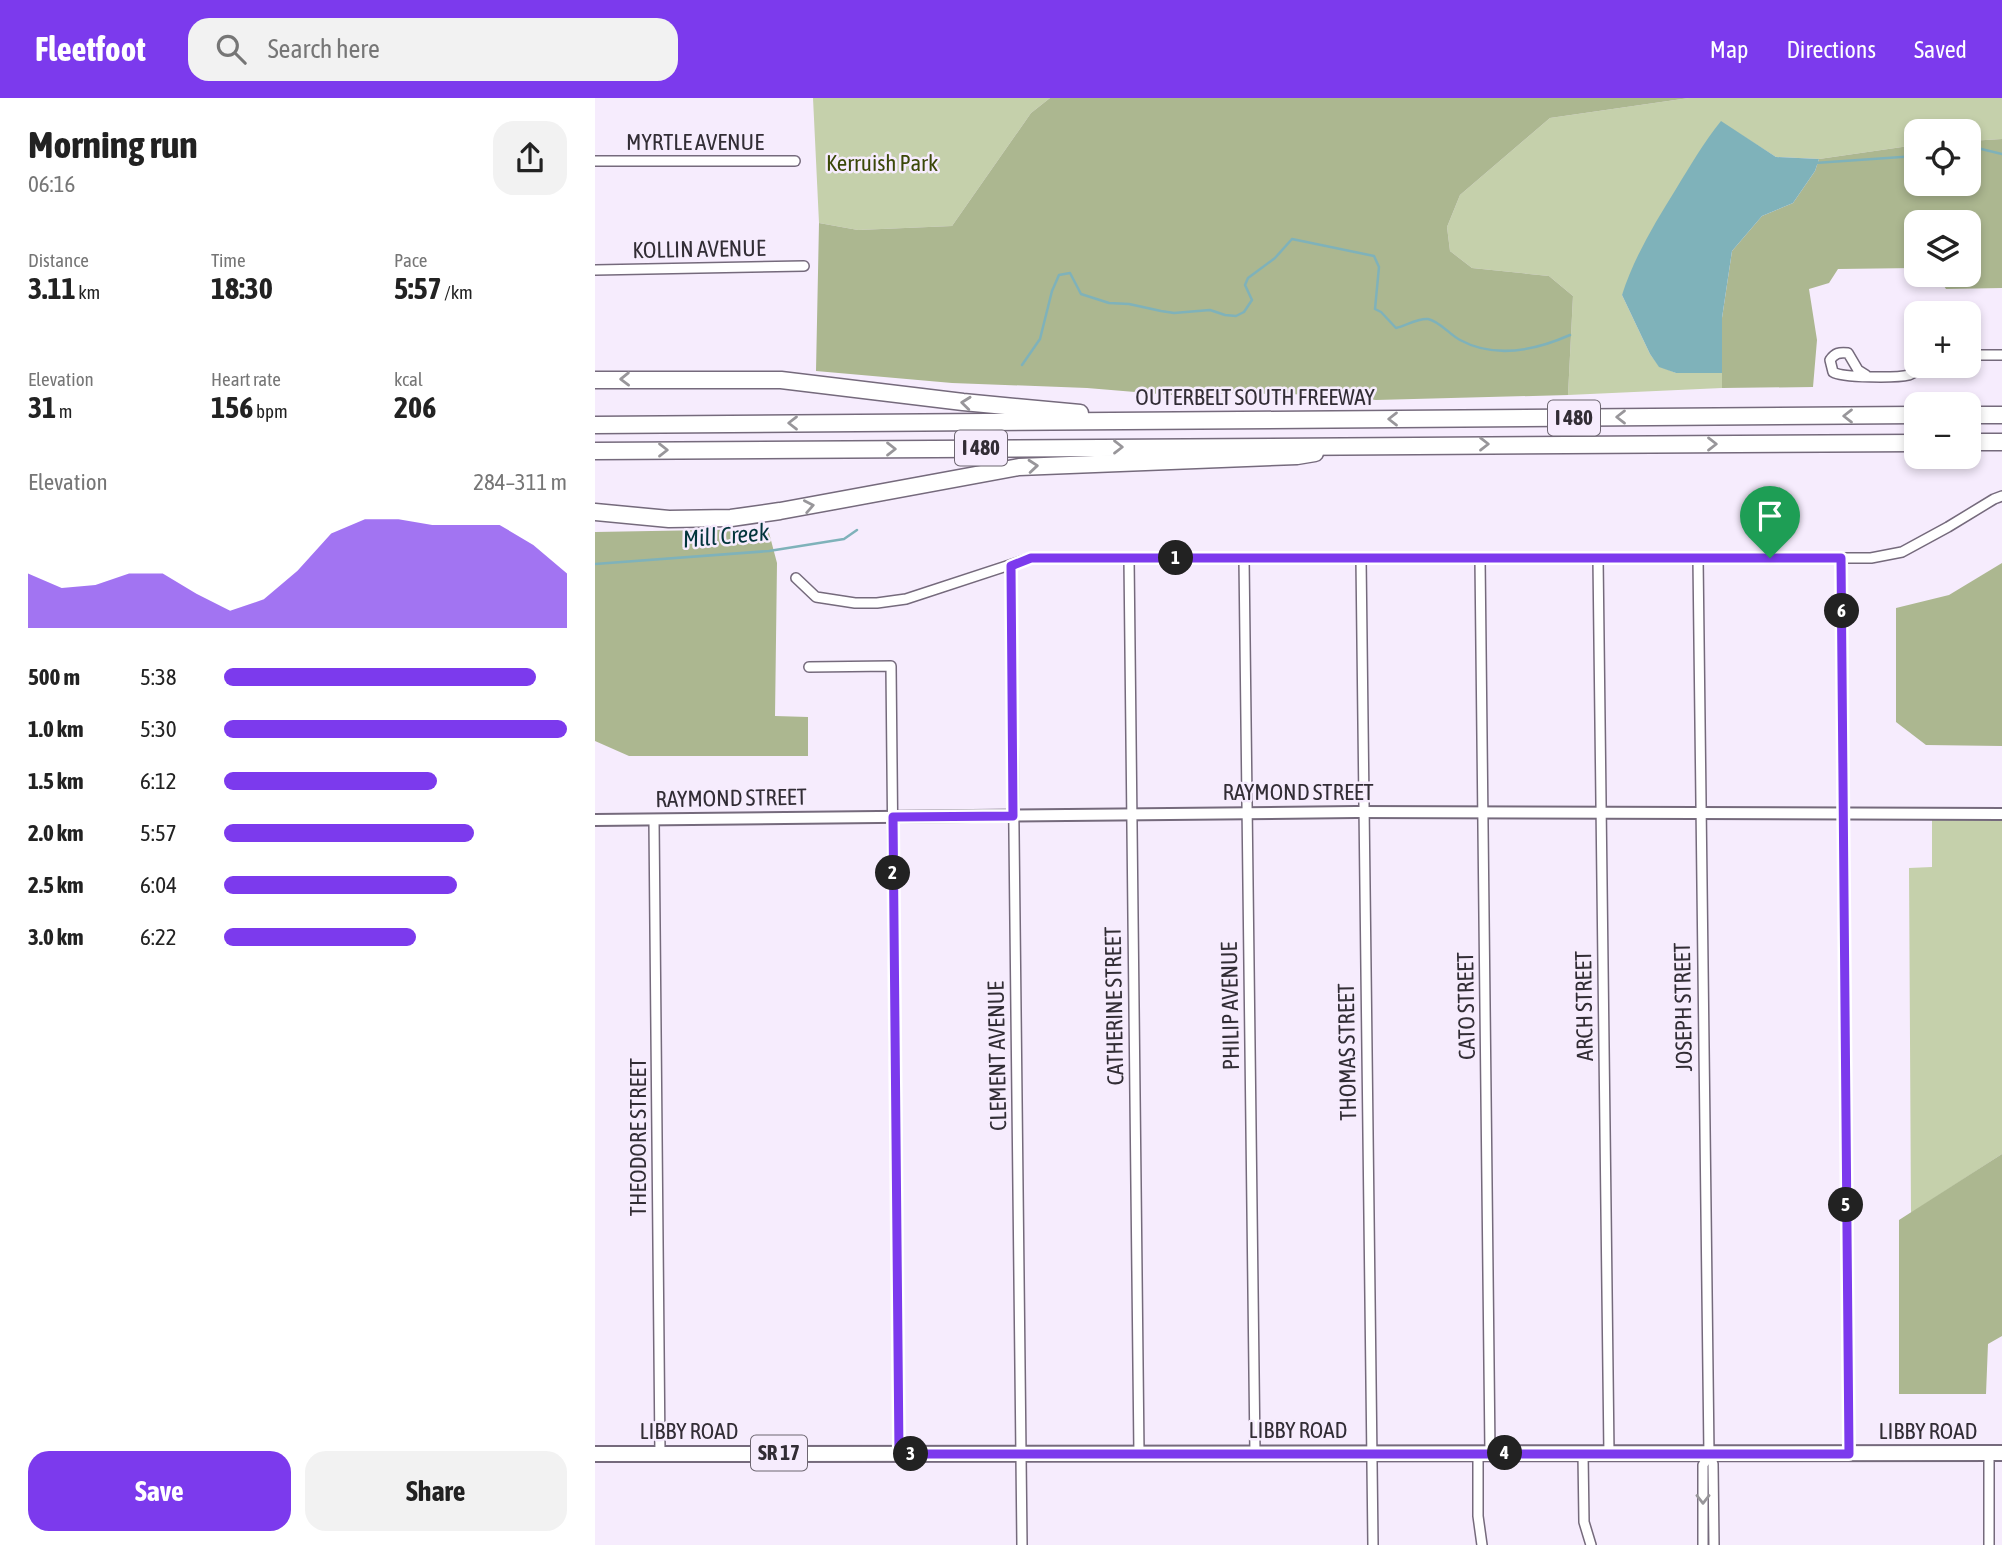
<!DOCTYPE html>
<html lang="en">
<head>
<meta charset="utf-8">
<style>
	:root { --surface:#fff; --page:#f2f2f2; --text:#222; --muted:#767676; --accent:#7c3aed }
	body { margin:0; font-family:"Asap Condensed",sans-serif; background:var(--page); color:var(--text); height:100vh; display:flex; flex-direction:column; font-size:26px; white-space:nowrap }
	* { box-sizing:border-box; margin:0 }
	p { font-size:23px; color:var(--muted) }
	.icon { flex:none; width:38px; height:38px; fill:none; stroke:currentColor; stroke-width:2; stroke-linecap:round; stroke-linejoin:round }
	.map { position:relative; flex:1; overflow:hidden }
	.drawer { display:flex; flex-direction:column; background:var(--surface); width:595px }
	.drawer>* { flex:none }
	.buttons { position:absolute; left:1309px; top:21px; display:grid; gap:14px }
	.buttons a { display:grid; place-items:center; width:77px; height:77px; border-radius:14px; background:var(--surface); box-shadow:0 4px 10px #0003; font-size:35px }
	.pin { position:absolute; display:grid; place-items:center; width:60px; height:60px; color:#fff; margin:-72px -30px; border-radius:50% 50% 50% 0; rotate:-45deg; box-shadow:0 0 7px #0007 }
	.pin .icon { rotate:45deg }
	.km { position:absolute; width:35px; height:35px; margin:-18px; border-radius:50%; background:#222; color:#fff; font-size:19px; line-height:35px; text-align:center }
	.round { display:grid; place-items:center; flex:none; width:74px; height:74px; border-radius:21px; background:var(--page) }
	.head { display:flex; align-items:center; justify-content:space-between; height:119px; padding:0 28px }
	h1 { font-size:38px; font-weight:700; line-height:52px }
	.figures { display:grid; grid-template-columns:repeat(3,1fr); gap:10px; height:119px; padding:7px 28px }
	.figures div { display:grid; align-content:center }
	.figures b { font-size:30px; font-weight:700 }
	.figures small { font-size:19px; font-weight:400 }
	.figures p { font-size:19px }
	.chart { height:196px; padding:14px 28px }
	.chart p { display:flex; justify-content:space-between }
	.chart svg { width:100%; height:126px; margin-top:7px; fill:var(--accent); opacity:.7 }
	.cta { display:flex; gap:14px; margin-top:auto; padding:14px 28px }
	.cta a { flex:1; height:80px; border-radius:21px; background:var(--accent); color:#fff; font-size:28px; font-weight:700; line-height:80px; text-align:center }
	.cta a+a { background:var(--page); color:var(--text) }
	ul { padding:0 28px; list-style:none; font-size:23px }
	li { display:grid; grid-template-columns:112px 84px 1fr; align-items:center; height:52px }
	li i { height:18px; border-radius:9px; background:var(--accent) }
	header { display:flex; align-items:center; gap:42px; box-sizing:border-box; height:98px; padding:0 35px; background:var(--accent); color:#fff }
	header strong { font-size:33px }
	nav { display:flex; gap:38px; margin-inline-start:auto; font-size:24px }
	.search { width:490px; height:63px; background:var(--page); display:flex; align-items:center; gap:18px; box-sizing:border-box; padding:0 24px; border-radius:21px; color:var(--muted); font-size:26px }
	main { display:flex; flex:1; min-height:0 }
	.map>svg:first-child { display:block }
	.green { fill:#c5d0ab }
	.forest { fill:#acb790 }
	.water { fill:#7fb2ba }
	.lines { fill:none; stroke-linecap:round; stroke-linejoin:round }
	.stream { stroke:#7fb2ba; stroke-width:2.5 }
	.minor-casing { stroke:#756a7c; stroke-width:12 }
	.tertiary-casing { stroke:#756a7c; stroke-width:14 }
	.primary-casing { stroke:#756a7c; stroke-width:18 }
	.motorway-casing { stroke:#756a7c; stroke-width:19 }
	.minor { stroke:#fff; stroke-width:9 }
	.tertiary { stroke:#fff; stroke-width:10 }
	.primary { stroke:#fff; stroke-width:14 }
	.motorway { stroke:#fff; stroke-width:16 }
	.oneway { stroke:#98969a }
	.route-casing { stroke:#fff; stroke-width:14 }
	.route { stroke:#7c3aed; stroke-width:9 }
	.labels { text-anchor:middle; stroke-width:5; stroke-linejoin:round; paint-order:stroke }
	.shield { fill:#f6ecfd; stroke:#6d6671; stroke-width:2 }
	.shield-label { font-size:21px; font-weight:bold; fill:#322d35 }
	.street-label { font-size:23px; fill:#322d35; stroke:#f6ecfd }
	.park-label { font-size:23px; fill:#3b4808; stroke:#f6ecfd }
	.water-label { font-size:24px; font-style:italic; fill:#01343b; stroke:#f6ecfd }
</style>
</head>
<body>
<header>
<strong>Fleetfoot</strong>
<div class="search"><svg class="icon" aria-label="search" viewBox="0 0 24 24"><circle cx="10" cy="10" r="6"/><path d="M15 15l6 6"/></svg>Search here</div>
<nav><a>Map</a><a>Directions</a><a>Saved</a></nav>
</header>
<main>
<section class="drawer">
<div class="head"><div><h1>Morning run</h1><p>06:16</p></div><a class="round"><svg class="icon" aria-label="share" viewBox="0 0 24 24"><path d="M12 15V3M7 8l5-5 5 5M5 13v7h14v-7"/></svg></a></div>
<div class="figures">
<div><p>Distance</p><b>3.11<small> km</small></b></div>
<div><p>Time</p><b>18:30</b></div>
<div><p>Pace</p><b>5:57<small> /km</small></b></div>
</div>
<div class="figures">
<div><p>Elevation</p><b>31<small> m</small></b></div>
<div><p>Heart rate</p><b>156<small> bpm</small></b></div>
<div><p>kcal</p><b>206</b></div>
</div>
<div class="chart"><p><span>Elevation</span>284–311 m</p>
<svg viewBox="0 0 160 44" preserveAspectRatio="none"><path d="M0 44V25L10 30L20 29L30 25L40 25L50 32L60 38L70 34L80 24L90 11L100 6L110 6L120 8L130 8L140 8L150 15L160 25V44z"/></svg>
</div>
<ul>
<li><b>500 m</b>5:38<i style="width:91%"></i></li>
<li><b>1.0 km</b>5:30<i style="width:100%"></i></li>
<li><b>1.5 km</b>6:12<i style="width:62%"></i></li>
<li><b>2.0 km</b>5:57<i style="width:73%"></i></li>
<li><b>2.5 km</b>6:04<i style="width:68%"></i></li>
<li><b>3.0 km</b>6:22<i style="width:56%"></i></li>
</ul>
<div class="cta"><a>Save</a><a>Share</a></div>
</section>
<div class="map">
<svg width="1407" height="1447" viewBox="0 0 1407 1447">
	<rect width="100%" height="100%" fill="#f6ecfd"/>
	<g class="green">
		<polygon points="218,0 455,0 436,15 357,128 263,132 224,125"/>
		<polygon points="1094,0 1407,0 1407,41 1374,43 1374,33 1321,33 1321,47 1224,61 1181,59 1126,24 1027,197 1055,256 1064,268 1081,275 1127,275 1127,290 973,297 978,198 954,178 877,170 855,153 852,129 865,97 955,20"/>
		<polygon points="1337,715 1407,716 1407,1056 1316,1115 1314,770 1337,769"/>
	</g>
	<g class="forest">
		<polygon points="455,0 1094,0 955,20 865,97 852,129 855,153 877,170 954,178 978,198 973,297 781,302 731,297 635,295 588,298 492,290 357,285 221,273 224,125 263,132 357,128 436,15"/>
		<polygon points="1407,41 1407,190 1351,191 1342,177 1374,177 1374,124 1321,124 1321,170 1243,171 1234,185 1214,191 1222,242 1218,289 1127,290 1127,220 1137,153 1167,118 1198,105 1220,73 1224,61 1321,47 1321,86 1374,86 1374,43"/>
		<polygon points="173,431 182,465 180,618 213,619 213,658 34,658 0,643 0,434"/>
		<polygon points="1407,465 1407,648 1331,647 1301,624 1301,510 1354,497"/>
		<polygon points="1407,1056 1407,1238 1393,1246 1391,1296 1304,1296 1304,1122"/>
	</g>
	<path class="water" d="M1126 23 1181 59 1224 61 1220 73 1198 105 1167 118 1137 153 1127 220V275H1081L1064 269 1055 256 1027 197C1039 159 1060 125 1081 91 1095 68 1109 44 1126 23Z"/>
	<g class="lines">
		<g class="stream">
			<polyline points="1374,48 1407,56"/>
			<polyline points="1220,65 1321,58"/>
			<path d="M427 267 445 241 457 193 464 177 475 175 486 196 514 205 534 206 566 213 579 215 615 212 630 217 641 218 649 214 657 202 650 187 653 180 680 160 697 141 779 158 784 169 780 211 786 214 801 230C811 228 822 220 833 221 844 223 854 236 865 242 900 261 941 252 975 237"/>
			<polyline points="0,466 174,453 249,441 262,432"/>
		</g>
		<g class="minor-casing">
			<g id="minor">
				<polyline points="0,63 200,63"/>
				<polyline points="0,172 209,168"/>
				<polyline points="1374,257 1407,257"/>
				<path d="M1271 277 1263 272 1253 255C1244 254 1240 255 1235 262L1238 274C1247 280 1302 280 1314 277 1319 275 1324 271 1329 268"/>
				<polyline points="534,460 544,1356"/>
				<polyline points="649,460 660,1355"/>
				<polyline points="766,460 778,1447"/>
				<polyline points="885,460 895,1355"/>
				<polyline points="1003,460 1014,1356"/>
				<polyline points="1103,460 1114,1357 1118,1366 1119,1447"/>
				<polyline points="1246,460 1254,1356"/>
				<polyline points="416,468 427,1447"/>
				<polyline points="201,480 221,499 260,505 282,505 311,501 436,460 1276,460 1307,454 1353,429 1399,401 1407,398"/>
				<polyline points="214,569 296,568 304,1356"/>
				<polyline points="59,722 65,1356"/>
				<polyline points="883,1355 883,1418 887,1447"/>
				<polyline points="1394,1355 1394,1447"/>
				<polyline points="988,1356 989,1424 996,1447"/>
				<polyline points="1108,1447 1108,1367 1114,1357"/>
			</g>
		</g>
		<g class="tertiary-casing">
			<polyline id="tertiary" points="0,722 761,714 1407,716"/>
		</g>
		<g class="primary-casing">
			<polyline id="primary" points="0,1356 1407,1355"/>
		</g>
		<g class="motorway-casing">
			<g id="motorway">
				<polyline points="0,282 186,282 368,304 485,315"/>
				<polyline points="1374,317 1407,317"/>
				<polyline points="0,327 1321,317"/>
				<polyline points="1374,344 1407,344"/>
				<polyline points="0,353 1321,345"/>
				<polyline points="0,414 74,421 136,420 185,413 424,369 702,358 720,355"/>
			</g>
		</g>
		<use href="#minor" class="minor"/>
		<use href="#tertiary" class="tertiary"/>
		<use href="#primary" class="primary"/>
		<use href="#motorway" class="motorway"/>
	</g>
	<defs><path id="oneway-chevron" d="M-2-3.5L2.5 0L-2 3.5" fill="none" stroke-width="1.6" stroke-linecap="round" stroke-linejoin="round" transform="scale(1.75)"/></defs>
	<g class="oneway">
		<use href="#oneway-chevron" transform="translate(30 281) rotate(179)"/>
		<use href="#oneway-chevron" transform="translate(371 305) rotate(-174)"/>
		<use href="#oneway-chevron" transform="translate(1253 318) rotate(180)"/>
		<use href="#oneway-chevron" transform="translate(1026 319) rotate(180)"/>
		<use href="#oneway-chevron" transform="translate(798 321) rotate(180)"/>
		<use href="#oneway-chevron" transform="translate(198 325) rotate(180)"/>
		<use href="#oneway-chevron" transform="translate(889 346)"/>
		<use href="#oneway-chevron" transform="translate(1117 346)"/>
		<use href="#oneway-chevron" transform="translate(523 349)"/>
		<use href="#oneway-chevron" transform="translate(296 351)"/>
		<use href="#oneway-chevron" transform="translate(68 352)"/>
		<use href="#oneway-chevron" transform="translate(438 368) rotate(-5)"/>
		<use href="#oneway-chevron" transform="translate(214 408) rotate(-11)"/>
		<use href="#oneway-chevron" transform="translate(1108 1401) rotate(90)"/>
	</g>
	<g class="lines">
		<g class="route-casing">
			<polygon id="route" points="436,460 1246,460 1254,1356 304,1356 298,719 418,718 416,468"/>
		</g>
		<use href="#route" class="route"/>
	</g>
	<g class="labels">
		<g class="shield">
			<rect x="953" y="302.5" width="52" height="35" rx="5"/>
			<rect x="360" y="332.5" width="52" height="35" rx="5"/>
			<rect x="156" y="1337.5" width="56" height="35" rx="5"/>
		</g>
		<g class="shield-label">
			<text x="979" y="327">I 480</text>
			<text x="386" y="357">I 480</text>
			<text x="184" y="1362">SR 17</text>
		</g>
		<g class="street-label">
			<text x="100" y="52">MYRTLE AVENUE</text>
			<text transform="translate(104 151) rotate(-1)" y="8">KOLLIN AVENUE</text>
			<text x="660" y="307">OUTERBELT SOUTH FREEWAY</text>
			<text x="703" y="702">RAYMOND STREET</text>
			<text transform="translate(136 700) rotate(-1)" y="8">RAYMOND STREET</text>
			<text transform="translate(519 908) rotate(-91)" y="8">CATHERINE STREET</text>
			<text transform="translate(635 908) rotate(-91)" y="8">PHILIP AVENUE</text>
			<text transform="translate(871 908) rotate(-91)" y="8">CATO STREET</text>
			<text transform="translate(989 908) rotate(-91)" y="8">ARCH STREET</text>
			<text transform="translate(1088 909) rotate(-91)" y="8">JOSEPH STREET</text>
			<text transform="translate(752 954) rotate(-91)" y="8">THOMAS STREET</text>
			<text transform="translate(402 958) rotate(-91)" y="8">CLEMENT AVENUE</text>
			<text transform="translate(43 1039) rotate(-90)" y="8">THEODORE STREET</text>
			<text x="703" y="1340">LIBBY ROAD</text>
			<text x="94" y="1341">LIBBY ROAD</text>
			<text x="1333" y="1341">LIBBY ROAD</text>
		</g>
		<g class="park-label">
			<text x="287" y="73">Kerruish Park</text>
		</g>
		<g class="water-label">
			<text transform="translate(131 438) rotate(-5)" y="8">Mill Creek</text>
		</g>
	</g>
</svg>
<div class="buttons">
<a><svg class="icon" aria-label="locate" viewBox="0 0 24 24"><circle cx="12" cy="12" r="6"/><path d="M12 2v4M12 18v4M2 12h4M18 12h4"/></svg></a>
<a><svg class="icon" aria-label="layers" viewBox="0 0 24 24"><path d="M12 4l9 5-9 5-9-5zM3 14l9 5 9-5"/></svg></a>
<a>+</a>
<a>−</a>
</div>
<div class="pin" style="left:1175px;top:460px;background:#1e9e55"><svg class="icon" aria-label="arrive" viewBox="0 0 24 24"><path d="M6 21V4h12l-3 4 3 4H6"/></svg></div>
<b class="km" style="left:581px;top:460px">1</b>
<b class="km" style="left:298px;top:775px">2</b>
<b class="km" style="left:316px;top:1356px">3</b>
<b class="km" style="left:910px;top:1355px">4</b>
<b class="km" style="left:1251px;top:1107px">5</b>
<b class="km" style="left:1247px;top:513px">6</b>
</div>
</main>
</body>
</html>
